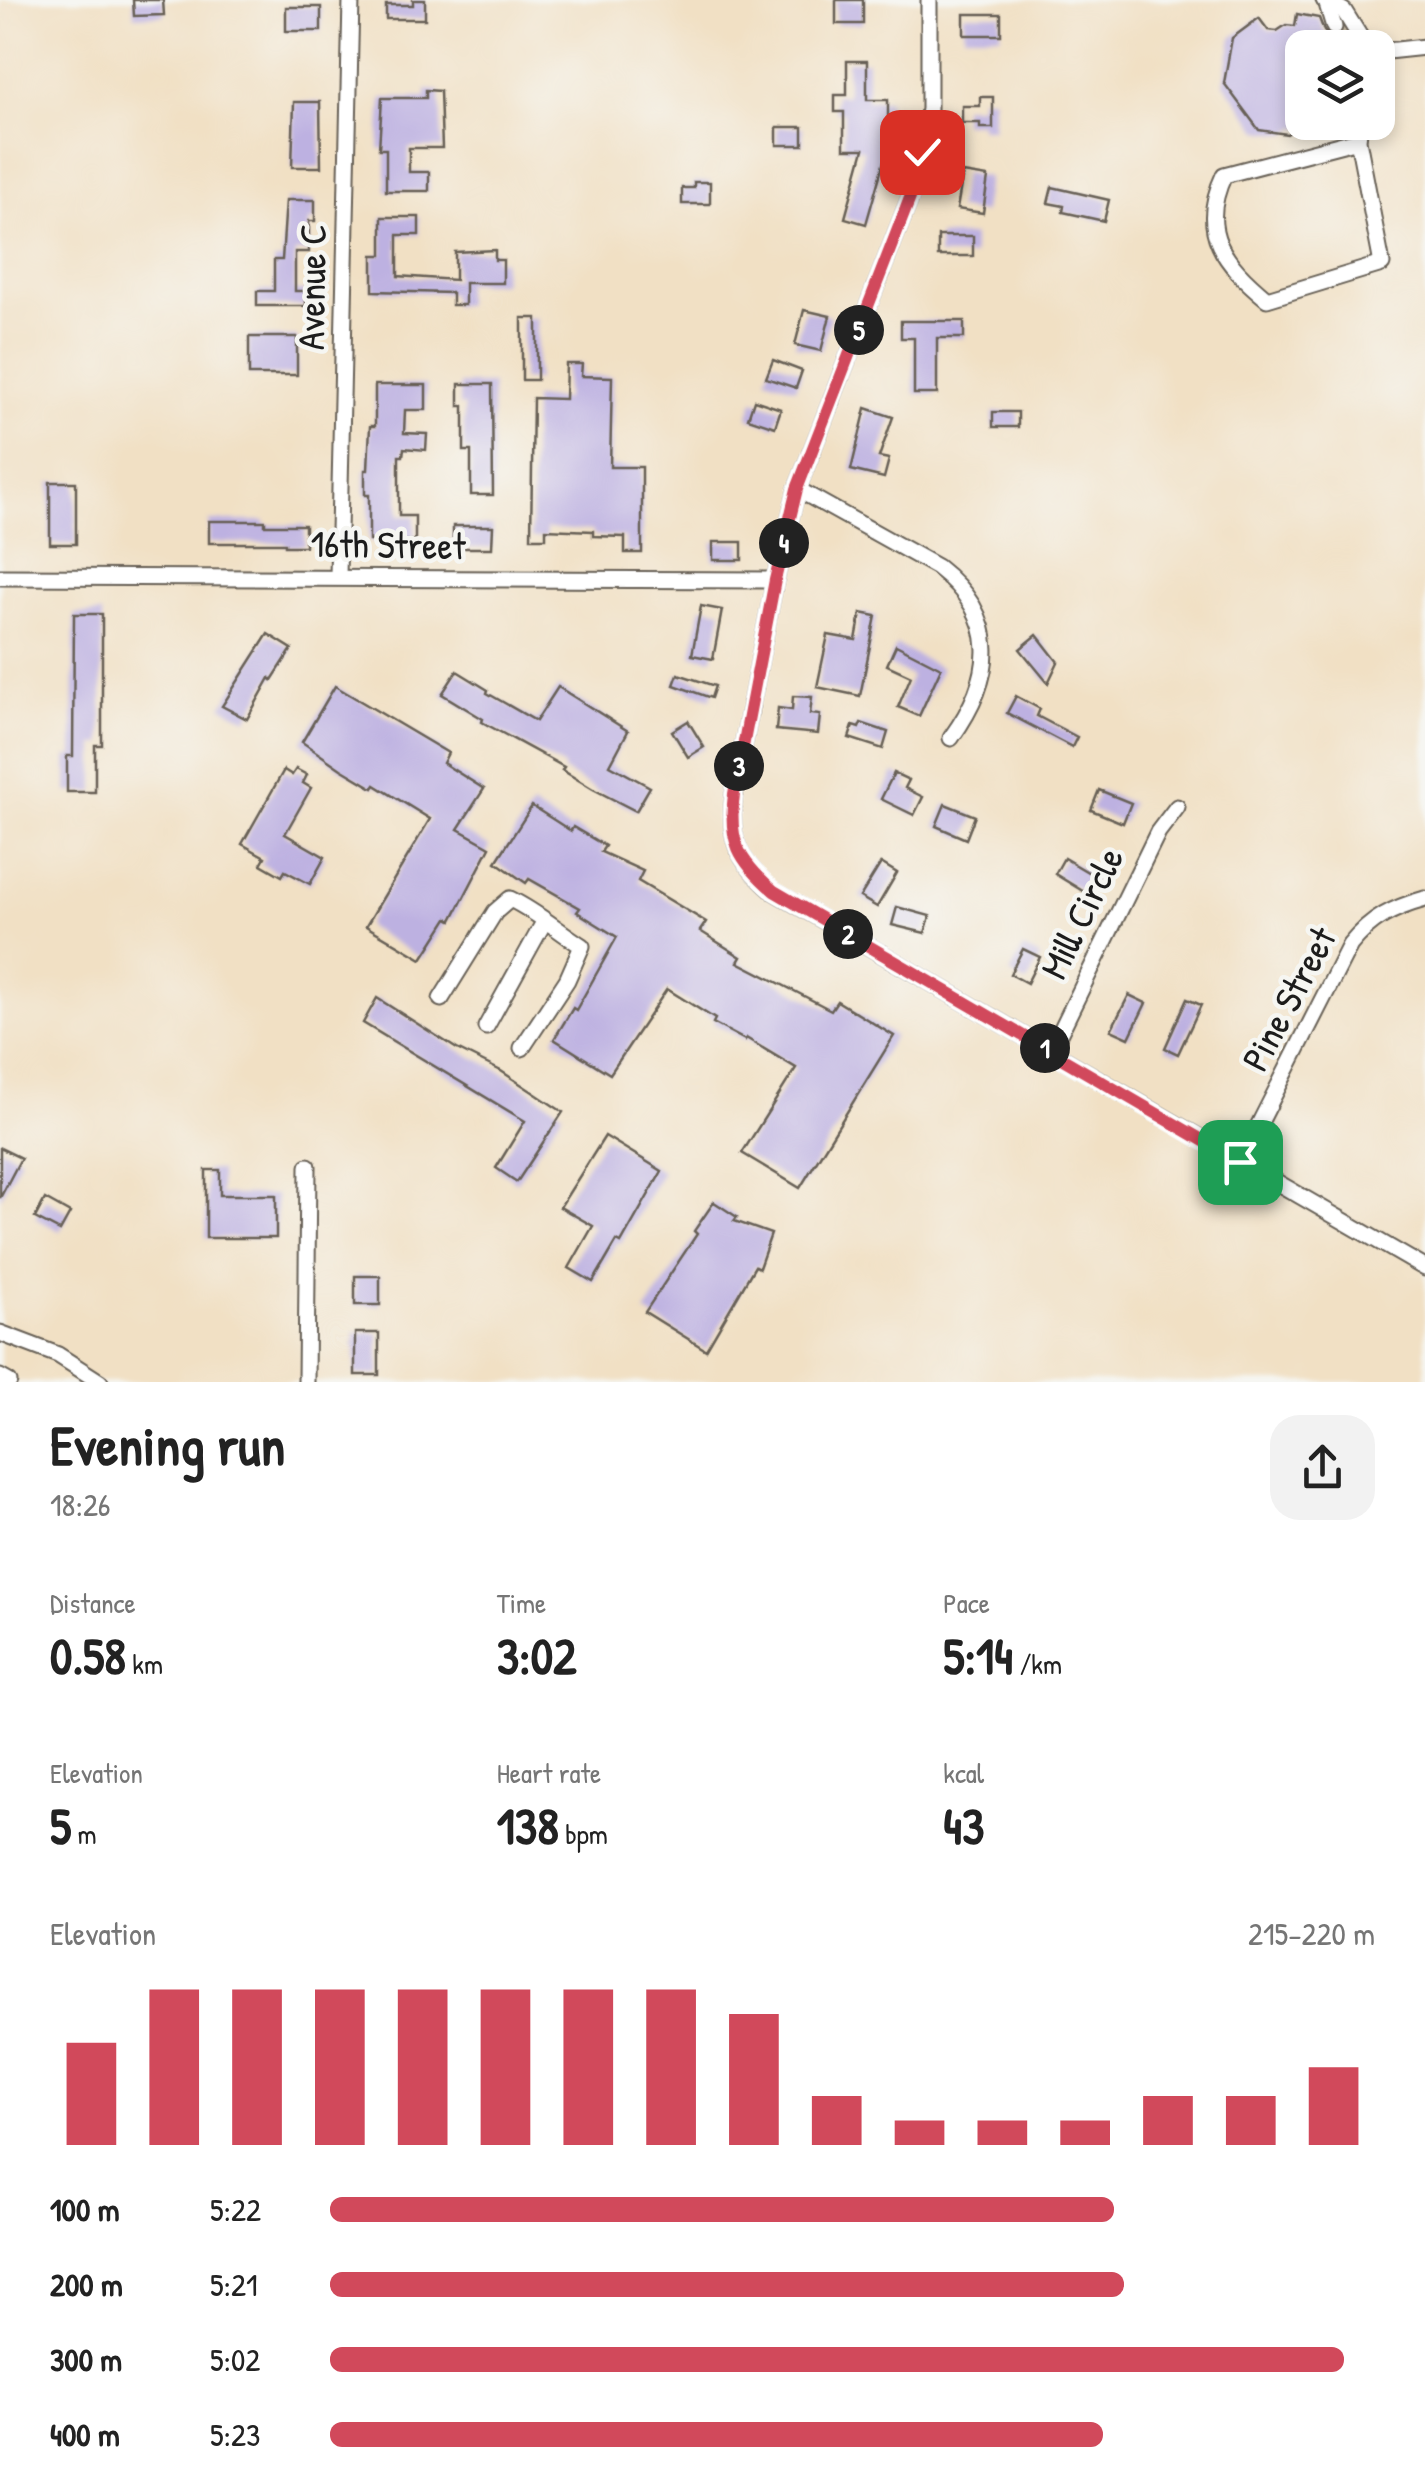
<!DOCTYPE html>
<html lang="en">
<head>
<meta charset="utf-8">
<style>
	:root { --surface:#fff; --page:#f2f2f2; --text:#222; --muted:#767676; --accent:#d1495b }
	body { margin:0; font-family:"Patrick Hand",sans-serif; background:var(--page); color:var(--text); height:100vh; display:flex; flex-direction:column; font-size:38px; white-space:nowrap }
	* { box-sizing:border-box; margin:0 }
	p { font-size:32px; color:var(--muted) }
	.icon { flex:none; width:55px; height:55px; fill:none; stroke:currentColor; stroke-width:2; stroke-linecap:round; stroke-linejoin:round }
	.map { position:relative; height:1382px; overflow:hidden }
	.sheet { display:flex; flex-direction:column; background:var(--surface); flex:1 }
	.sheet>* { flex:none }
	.fabs { position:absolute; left:1285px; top:30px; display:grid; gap:20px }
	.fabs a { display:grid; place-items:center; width:110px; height:110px; border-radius:20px; background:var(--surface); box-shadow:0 5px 15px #0003; font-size:50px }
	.pin { position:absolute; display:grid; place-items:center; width:85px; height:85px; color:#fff; margin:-42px; border-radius:20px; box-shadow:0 5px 15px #0006 }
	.km { position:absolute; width:50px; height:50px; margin:-25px; border-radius:50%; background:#222; color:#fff; font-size:28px; line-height:50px; text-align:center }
	.round { display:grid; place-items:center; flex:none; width:105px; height:105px; border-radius:30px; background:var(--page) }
	.head { display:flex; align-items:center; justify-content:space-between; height:170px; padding:0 50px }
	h1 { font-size:55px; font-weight:700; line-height:75px }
	.figures { display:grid; grid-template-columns:repeat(3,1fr); gap:15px; height:170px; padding:10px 50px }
	.figures div { display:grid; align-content:center }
	.figures b { font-size:50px; font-weight:700 }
	.figures small { font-size:28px; font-weight:400 }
	.figures p { font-size:28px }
	.chart { height:280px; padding:20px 50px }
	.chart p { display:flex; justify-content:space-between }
	.chart svg { width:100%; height:180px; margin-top:10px; stroke:var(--accent); stroke-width:6 }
	ul { padding:0 50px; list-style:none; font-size:32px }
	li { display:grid; grid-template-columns:160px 120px 1fr; align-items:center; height:75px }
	li i { height:25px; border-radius:12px; background:var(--accent) }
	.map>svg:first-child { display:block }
	.building { fill:#bdb1e1 }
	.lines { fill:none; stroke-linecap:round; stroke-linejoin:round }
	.minor-tunnel { stroke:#c6b9a2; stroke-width:15; stroke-dasharray:15 8; stroke-linecap:butt }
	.minor-casing { stroke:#676157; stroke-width:19 }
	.minor { stroke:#fff; stroke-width:15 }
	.route-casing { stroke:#fff; stroke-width:20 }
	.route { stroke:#d1495b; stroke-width:12 }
	.labels { text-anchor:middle; stroke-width:9; stroke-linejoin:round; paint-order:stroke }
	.street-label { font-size:38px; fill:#1c1c1c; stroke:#f6f6f2 }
</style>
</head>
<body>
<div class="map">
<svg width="1425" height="1382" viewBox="0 0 1425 1382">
	<rect width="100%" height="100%" fill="#f6f6f2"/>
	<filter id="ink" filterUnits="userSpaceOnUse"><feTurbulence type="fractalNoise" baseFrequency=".01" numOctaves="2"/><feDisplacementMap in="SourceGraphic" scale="20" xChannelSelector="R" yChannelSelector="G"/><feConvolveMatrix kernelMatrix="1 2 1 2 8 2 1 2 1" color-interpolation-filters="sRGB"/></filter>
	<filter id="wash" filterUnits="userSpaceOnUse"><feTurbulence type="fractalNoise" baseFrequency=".0048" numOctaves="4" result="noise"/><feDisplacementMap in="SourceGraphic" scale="40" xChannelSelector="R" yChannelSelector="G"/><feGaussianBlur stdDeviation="2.25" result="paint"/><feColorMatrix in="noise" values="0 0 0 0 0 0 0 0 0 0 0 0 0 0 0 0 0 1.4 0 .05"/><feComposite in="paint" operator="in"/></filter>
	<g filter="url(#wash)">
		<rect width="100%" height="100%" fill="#f1e0c4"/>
		<g id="blocks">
			<g class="building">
				<polygon points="133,0 163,0 164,15 134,16"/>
				<polygon points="413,0 425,0 425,19 386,19 386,5 413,5"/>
				<rect x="836" y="0" width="27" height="24"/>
				<rect x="286" y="7" width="35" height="24"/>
				<rect x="964" y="14" width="37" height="21"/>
				<polygon points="1297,14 1319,18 1324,31 1331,38 1338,37 1344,32 1346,36 1333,48 1302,48 1302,128 1297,127 1287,134 1259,130 1224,83 1232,38 1259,18 1268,30 1277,31 1286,25 1295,26"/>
				<polygon points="847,61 867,61 867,100 888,100 888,123 892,123 892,154 886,154 866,224 845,218 864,149 844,149 844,112 835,112 835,95 847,95"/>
				<polygon points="426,90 440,91 442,148 409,148 409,172 429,172 429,191 386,191 386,149 379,149 382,98 426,98"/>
				<polygon points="980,97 993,97 993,128 980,128 980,123 962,123 962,106 980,106"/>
				<polygon points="294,102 320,102 321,167 292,167"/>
				<rect x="777" y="127" width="26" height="18"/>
				<polygon points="963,173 988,177 983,213 957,209"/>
				<polygon points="694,182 710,182 710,204 682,204 682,188 694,188"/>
				<polygon points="1052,187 1109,200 1104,221 1063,212 1064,206 1048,203"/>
				<polygon points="286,200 315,200 315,221 309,221 309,252 295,252 295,291 306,291 306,306 257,306 257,291 274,291 274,260 282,260"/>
				<polygon points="382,217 419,217 419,235 398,235 398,276 455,280 455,252 495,250 495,260 503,260 503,283 465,283 465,305 452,305 452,293 373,291 373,255 382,255"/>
				<rect x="938" y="236" width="35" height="20"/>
				<polygon points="804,310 830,316 821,351 795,345"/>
				<rect x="522" y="318" width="15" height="62"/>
				<polygon points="901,321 964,321 964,338 937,338 937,394 914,394 914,338 901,338"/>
				<rect x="249" y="337" width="48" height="38"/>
				<polygon points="773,360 802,371 796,388 766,378"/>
				<polygon points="566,364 582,364 581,376 612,377 610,467 642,467 642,553 625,553 625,537 593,536 593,531 546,529 546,538 531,538 533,398 565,399"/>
				<polygon points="459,384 492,384 493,495 471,495 471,451 464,451 464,406 459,406"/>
				<polygon points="375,385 426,385 426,410 405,410 404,433 427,434 426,450 404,448 403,456 399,456 399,516 415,516 415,541 369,541 369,495 365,495 365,470 368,470 370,426 375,426"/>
				<polygon points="754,400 781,409 775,427 748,418"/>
				<polygon points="866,408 893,417 879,457 889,459 884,478 851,470"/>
				<rect x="993" y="412" width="25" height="15"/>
				<rect x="50" y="482" width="26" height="62"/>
				<polygon points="209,521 265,521 265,525 305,525 305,546 285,546 285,543 209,543"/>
				<polygon points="453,526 493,526 492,548 453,548"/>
				<rect x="713" y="542" width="29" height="18"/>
				<polygon points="701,606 722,610 713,659 692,655"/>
				<polygon points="861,613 876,616 860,696 817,687 828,635 856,640"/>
				<polygon points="74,614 102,614 102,745 95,745 95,792 67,792 67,756 73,756"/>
				<polygon points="268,634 292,649 272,680 270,678 247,719 222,706"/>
				<polygon points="1037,635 1058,662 1048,683 1020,649"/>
				<polygon points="896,645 941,668 919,716 898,707 911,676 887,665"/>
				<polygon points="457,671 488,690 487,693 536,721 558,687 628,731 610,765 650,787 636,811 593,789 562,770 564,767 482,722 483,719 442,694"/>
				<polygon points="678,674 715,686 711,698 674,685"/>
				<polygon points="335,686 448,753 443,763 484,789 458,829 490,847 452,920 448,918 422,959 366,926 430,819 375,785 373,788 341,769 302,742"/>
				<polygon points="793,696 812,697 810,714 820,715 818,734 776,730 778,708 792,710"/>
				<polygon points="1016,696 1040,709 1037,716 1077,737 1072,747 1007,713"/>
				<polygon points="688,721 704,747 688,757 672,731"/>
				<polygon points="861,723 888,732 883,749 849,738 853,726 859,728"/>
				<polygon points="296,769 307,775 303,783 311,788 285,834 325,857 310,884 285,871 282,876 261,864 265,857 242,844 284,770 292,775"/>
				<polygon points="894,773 909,780 905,788 923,797 914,815 881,799"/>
				<polygon points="1099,790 1131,803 1123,823 1091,810"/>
				<polygon points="945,804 975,816 966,839 936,826"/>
				<polygon points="532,806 571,831 573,827 605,846 601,852 643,871 638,881 706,922 700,931 741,957 738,962 831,1010 837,1001 894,1036 800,1188 742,1153 796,1068 746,1038 745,1040 713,1023 715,1019 667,989 610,1074 554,1039 573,1008 576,1010 617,937 577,912 580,908 529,879 526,883 496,862"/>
				<polygon points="1064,858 1096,877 1086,893 1055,874"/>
				<polygon points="881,863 897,873 877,907 860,897"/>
				<polygon points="897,907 930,916 925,933 892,925"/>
				<polygon points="1023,949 1040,957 1027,983 1010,974"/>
				<polygon points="1129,995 1146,1003 1129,1038 1111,1030"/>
				<polygon points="377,998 457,1049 501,1071 563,1112 517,1182 496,1168 525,1121 363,1023"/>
				<polygon points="1187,999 1201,1005 1178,1054 1165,1048"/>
				<polygon points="605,1136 662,1171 621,1243 617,1241 593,1282 569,1268 593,1226 560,1207"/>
				<polygon points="0,1148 21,1158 0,1198"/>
				<polygon points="206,1170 220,1170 220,1195 276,1195 276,1238 206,1238"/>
				<polygon points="45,1199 70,1213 60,1231 35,1218"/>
				<polygon points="714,1202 737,1217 734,1221 771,1234 759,1268 755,1266 706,1350 645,1312 697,1234 694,1231"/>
				<rect x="355" y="1276" width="25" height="29"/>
				<rect x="355" y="1333" width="24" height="42"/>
			</g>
		</g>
	</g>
	<g filter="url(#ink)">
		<use href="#blocks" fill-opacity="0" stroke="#676157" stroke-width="2.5"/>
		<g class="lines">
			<polyline class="minor-tunnel" points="1334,27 1345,38"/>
			<g class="minor-casing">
				<g id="minor">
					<path d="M929 0V109L922 152 910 198 797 489 775 580 734 794C728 841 738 860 773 891L1425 1268"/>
					<polyline points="1324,0 1344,11 1367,48"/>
					<polyline points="1327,4 1334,27"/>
					<polyline points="1378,52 1425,47"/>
					<path d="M1358 140 1224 175C1197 232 1225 264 1267 299L1382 264 1358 140 1360 122"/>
					<path d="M797 489 937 567C1001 617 996 676 951 738"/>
					<polyline points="338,576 351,0"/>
					<polyline points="0,577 775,580"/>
					<path d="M441 999 495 912 510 899C537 912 557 930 582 946L567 980 522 1048"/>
					<polyline points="486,1027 544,922"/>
					<polyline points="1051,1051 1158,832 1177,807"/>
					<path d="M1240 1162 1350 945C1372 918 1393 908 1425 899"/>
					<polyline points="0,1333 58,1355 100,1382"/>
					<polyline points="0,1377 9,1382"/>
					<polyline points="306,1382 308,1166"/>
				</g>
			</g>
			<use href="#minor" class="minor"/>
		</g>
	</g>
	<g class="lines" filter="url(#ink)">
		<g class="route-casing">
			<path id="route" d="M922 152 910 198 797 489 775 580 734 794C728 841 738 860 774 891L1240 1162"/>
		</g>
		<use href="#route" class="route"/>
	</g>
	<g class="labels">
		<g class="street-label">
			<text transform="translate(312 287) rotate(-89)" y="13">Avenue C</text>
			<text transform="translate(388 545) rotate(1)" y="13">16th Street</text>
			<text transform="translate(1082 913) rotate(-64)" y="13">Mill Circle</text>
			<text transform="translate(1289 999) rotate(-62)" y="13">Pine Street</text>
		</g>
	</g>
</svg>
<div class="fabs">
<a><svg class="icon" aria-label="layers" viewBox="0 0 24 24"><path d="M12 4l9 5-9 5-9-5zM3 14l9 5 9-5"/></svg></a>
</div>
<div class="pin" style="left:1240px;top:1162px;background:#1e9e55"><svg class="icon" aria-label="arrive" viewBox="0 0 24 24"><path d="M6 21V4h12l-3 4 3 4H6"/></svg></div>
<div class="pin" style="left:922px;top:152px;background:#d93025"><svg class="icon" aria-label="check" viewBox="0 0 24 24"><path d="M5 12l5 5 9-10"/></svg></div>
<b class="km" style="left:1045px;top:1048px">1</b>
<b class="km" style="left:848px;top:934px">2</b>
<b class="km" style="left:739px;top:766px">3</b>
<b class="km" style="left:784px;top:543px">4</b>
<b class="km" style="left:859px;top:330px">5</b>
</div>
<section class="sheet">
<div class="head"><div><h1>Evening run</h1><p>18:26</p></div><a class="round"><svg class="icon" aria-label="share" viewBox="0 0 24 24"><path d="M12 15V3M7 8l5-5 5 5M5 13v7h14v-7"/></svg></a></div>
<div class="figures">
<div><p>Distance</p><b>0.58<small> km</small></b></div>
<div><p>Time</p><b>3:02</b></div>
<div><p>Pace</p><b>5:14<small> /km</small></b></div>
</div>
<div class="figures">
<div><p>Elevation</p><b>5<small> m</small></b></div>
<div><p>Heart rate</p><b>138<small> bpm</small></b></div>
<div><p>kcal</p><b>43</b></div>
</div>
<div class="chart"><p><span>Elevation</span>215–220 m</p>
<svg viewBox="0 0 160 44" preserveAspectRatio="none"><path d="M5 44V19M15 44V6M25 44V6M35 44V6M45 44V6M55 44V6M65 44V6M75 44V6M85 44V12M95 44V32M105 44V38M115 44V38M125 44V38M135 44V32M145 44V32M155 44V25"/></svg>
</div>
<ul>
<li><b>100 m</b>5:22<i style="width:75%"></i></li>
<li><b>200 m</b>5:21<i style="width:76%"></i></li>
<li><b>300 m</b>5:02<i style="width:97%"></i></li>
<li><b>400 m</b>5:23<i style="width:74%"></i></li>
</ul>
</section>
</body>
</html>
